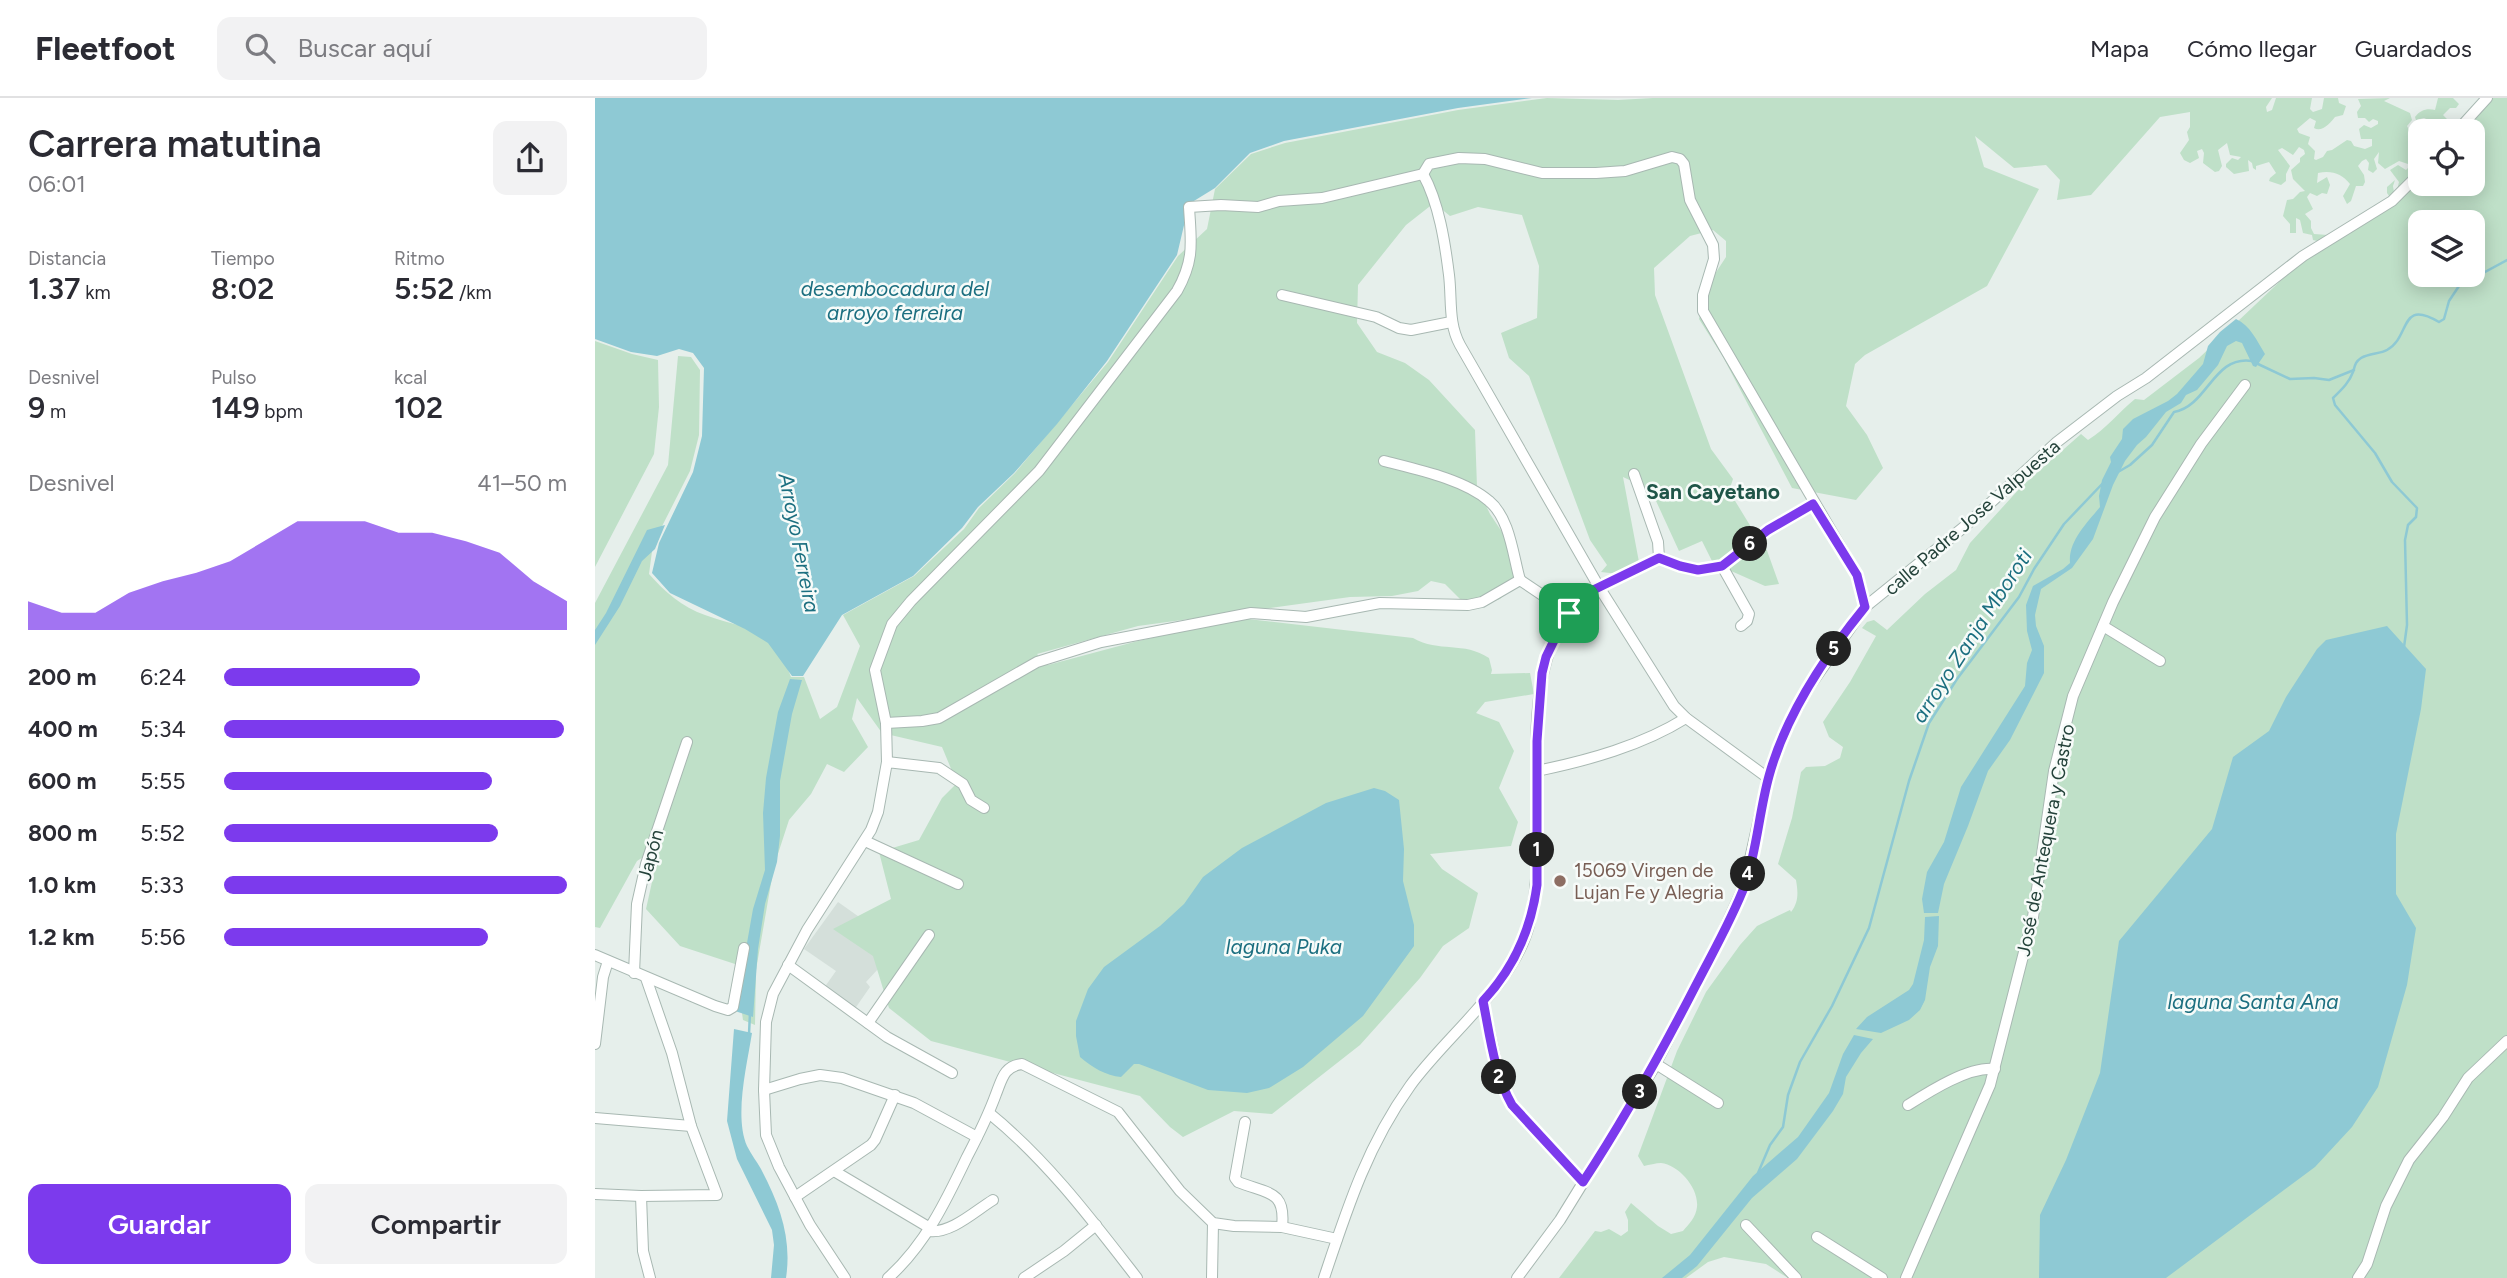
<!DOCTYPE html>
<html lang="es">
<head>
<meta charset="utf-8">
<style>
	:root { --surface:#fff; --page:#f2f2f3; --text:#2b2b33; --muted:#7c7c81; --line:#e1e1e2; --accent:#7c3aed }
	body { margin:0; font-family:Figtree,sans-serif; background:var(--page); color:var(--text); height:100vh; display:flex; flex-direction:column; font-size:26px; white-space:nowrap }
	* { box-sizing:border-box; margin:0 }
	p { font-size:23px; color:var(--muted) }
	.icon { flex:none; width:38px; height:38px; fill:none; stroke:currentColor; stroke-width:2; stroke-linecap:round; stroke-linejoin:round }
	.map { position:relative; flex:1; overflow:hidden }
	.details { display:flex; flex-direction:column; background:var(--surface); width:595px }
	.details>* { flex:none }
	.tools { position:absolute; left:1813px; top:21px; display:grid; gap:14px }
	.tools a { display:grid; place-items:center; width:77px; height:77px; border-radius:14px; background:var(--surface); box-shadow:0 4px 18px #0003; font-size:35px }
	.pin { position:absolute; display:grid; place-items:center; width:60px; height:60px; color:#fff; margin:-30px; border-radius:14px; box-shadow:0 4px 10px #0006 }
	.km { position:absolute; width:35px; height:35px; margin:-18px; border-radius:50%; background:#222; color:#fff; font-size:19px; line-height:35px; text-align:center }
	.round { display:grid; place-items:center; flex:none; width:74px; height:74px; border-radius:14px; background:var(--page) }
	.head { display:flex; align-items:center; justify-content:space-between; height:119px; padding:0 28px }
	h1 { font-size:38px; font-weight:600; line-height:52px }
	.stats { display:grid; grid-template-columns:repeat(3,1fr); gap:10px; height:119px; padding:7px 28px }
	.stats div { display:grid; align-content:center }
	.stats b { font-size:30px; font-weight:600 }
	.stats small { font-size:19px; font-weight:400 }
	.stats p { font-size:19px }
	.chart { height:196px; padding:14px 28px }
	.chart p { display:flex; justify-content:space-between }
	.chart svg { width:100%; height:126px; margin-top:7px; fill:var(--accent); opacity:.7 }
	.cta { display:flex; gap:14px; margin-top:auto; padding:14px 28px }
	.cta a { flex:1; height:80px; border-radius:14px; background:var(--accent); color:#fff; font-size:28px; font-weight:600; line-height:80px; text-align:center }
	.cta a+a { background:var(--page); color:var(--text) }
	ul { padding:0 28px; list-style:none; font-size:23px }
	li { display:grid; grid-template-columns:112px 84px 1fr; align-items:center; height:52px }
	li i { height:18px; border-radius:9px; background:var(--accent) }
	header { display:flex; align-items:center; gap:42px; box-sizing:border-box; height:98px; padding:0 35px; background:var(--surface); border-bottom:2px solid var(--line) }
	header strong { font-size:33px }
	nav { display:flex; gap:38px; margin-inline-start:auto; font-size:24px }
	.search { width:490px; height:63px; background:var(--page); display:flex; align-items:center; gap:18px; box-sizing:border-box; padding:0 24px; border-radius:14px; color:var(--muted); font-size:26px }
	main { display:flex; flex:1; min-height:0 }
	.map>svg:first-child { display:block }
	.built { fill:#d4dfda }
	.green { fill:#bfe0c8; fill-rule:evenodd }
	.water { fill:#8ec9d4 }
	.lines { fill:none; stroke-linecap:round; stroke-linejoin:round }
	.stream { stroke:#8ec9d4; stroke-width:2.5 }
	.minor-casing { stroke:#a8b8b2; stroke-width:12 }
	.minor { stroke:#fff; stroke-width:10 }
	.route-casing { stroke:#fff; stroke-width:14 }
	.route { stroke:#7c3aed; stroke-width:9 }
	.education-dot { fill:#8d6e63; stroke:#f7fbf9; stroke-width:2.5 }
	.labels { text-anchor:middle; stroke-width:5; stroke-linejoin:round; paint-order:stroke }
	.street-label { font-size:19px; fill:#24423a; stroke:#f7fbf9 }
	.education-label { font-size:19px; fill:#785e54; stroke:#f7fbf9; text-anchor:start }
	.water-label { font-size:21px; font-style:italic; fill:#1c6f80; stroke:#f7fbf9 }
	.neighbourhood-label { font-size:21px; font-weight:bold; fill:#1f5548; stroke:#f7fbf9 }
</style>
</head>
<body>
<header>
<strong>Fleetfoot</strong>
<div class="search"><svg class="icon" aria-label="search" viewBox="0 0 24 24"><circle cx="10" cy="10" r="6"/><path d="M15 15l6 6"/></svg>Buscar aquí</div>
<nav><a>Mapa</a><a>Cómo llegar</a><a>Guardados</a></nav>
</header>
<main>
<section class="details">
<div class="head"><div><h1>Carrera matutina</h1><p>06:01</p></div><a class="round"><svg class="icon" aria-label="share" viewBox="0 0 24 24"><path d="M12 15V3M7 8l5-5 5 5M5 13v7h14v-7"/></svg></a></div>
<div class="stats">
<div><p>Distancia</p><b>1.37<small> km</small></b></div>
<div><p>Tiempo</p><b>8:02</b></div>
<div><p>Ritmo</p><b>5:52<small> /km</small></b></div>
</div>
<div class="stats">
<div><p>Desnivel</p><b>9<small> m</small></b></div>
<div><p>Pulso</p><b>149<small> bpm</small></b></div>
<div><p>kcal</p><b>102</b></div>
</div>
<div class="chart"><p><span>Desnivel</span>41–50 m</p>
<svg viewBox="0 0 160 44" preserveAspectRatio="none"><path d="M0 44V34L10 38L20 38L30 31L40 27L50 24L60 20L70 13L80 6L90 6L100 6L110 10L120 10L130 13L140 17L150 27L160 34V44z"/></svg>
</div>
<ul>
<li><b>200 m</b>6:24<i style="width:57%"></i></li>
<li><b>400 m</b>5:34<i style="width:99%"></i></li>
<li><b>600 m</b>5:55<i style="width:78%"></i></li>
<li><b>800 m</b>5:52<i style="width:80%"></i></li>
<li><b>1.0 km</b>5:33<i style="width:100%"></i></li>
<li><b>1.2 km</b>5:56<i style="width:77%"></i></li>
</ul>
<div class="cta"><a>Guardar</a><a>Compartir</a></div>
</section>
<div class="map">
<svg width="1912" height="1180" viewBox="0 0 1912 1180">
	<rect width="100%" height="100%" fill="#e6efeb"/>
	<polygon class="built" points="243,804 284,833 283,871 271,884 275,889 259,912 229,890 241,873 209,851"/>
	<g class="green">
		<path d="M952 0 1023 2 1058 0H1677L1671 9 1672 14 1677 12 1681 0H1717L1715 11 1718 14 1727 11 1729 0H1743L1744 5 1751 8 1748 17 1740 19C1736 24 1727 35 1719 30L1721 23 1715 20 1702 31 1704 35 1715 39 1713 46 1720 53 1719 61 1721 62 1728 59 1732 53 1737 52 1752 42 1756 43 1759 48 1770 51 1777 48V41H1766L1764 31 1769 27 1776 30 1783 26V23L1778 21 1774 24 1770 20H1763L1762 14 1766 8 1763 1 1795 0 1789 3 1815 15 1817 22 1812 28 1816 36 1825 41V54L1820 51 1818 58 1825 72V86H1878V33H1864L1893 0H1912V1180H1193L1171 1166 1129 1159 1113 1164 1091 1180H964L1000 1133 1006 1134 1014 1131 1026 1138 1033 1133V1122L1030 1114 1036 1105 1063 1128 1076 1136 1088 1133C1094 1126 1101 1119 1102 1109 1104 1090 1084 1067 1066 1065 1061 1065 1054 1067 1049 1068L1043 1058 1082 953 1111 894 1145 847 1162 828 1195 812 1196 814C1204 804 1203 794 1201 782L1183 766 1197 720 1206 674 1211 669 1230 668 1245 660 1248 649 1234 639 1228 624 1255 584 1281 538 1267 530 1272 524 1279 522 1292 532 1330 496 1361 472 1375 445 1426 389 1486 336 1493 342C1511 331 1524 314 1540 301L1549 302 1604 260 1715 155 1722 143 1718 142 1717 137 1708 135 1705 122 1701 120V135H1695V126L1688 118 1692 102 1698 101 1705 94 1710 93 1698 81 1696 72 1705 64V60L1710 56 1709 52 1704 49 1698 57 1687 50 1683 52 1695 68 1691 76V83L1686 87 1674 83 1675 80 1681 75 1674 64 1661 68V72L1658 70 1657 65 1653 62 1654 73 1639 76 1631 69V66L1637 60 1643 62 1646 59 1635 57 1632 45 1623 52 1627 68 1624 73 1620 74 1608 65 1609 55 1607 51 1602 53 1604 60 1595 65 1589 62 1585 55 1594 42 1592 34 1595 29V14L1565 19 1496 97 1462 102 1465 82 1451 67 1419 70 1380 38 1389 69 1444 91 1392 188 1270 257 1260 266 1251 308 1272 337 1288 370 1261 402 1197 390 1128 259 1104 221 1114 185 1131 159V143L1118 132 1095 138 1059 170 1060 197 1116 351 1138 381 1134 393 1156 429 1165 433 1184 486 1170 488 1118 465 1107 443 1084 453 1056 392 1028 379 1044 464 1024 476 1006 474 1012 467 995 442 934 278 914 260 906 235 942 220 944 168 927 117 883 109 855 118 839 105 811 127 763 187 762 225 782 254 810 265 834 282 880 332 882 389 895 416 917 449 920 486 905 501 875 511 850 486 836 483 823 493 797 498 755 499 543 528 442 556 453 567 539 544 644 520 818 540C844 555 869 543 894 560L897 572 896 576 935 575 939 596 890 604 881 615 904 624 919 653 904 690 923 724 916 748 835 756 847 771 883 795 874 830 848 848 825 880 765 947 677 1016 639 1013 588 1039 575 1029 545 998 336 943 294 910 278 858 238 831 296 801 284 754 324 742 347 700 362 685 347 649 287 635 262 600 257 621 273 649 249 674 232 666 216 696 194 722 179 768 161 872 160 927 148 922 140 866 85 848 51 811 65 748 42 763 5 830 0 829V505L73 367 83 258 96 259 105 272 104 337 95 373 58 446 54 476C70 494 87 509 110 517 156 534 177 525 196 579H209L225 621 242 609 265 548 248 517 319 478 369 431 384 410 420 375 513 264 583 158 612 131 620 91 656 56 690 45 863 12ZM1784 54 1783 65 1790 71 1804 63 1813 66V70L1811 72 1803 67 1795 72 1804 84 1802 92 1799 94 1798 88 1800 82 1792 89V95L1797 102 1733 137 1719 136 1716 130V123L1710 116 1718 111 1712 99 1715 95 1722 98 1727 95 1732 96 1735 87 1732 79 1722 85 1723 75C1737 72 1747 76 1755 86L1748 98 1752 106 1756 103 1761 88H1768L1770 84 1769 77 1763 68 1767 63 1771 61 1774 65 1773 72 1778 75 1782 71 1779 61ZM1825 124H1878V177H1825Z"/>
		<path d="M1843 0H1858L1864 6 1861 10H1855L1848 17 1853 22 1848 27V33H1837L1834 30 1838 26 1836 23 1829 20 1821 22 1820 19C1825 12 1832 10 1840 12Z"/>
		<polygon points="0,243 37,256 63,262 64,309 59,356 0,469"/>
	</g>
	<g class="water">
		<polygon points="0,0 937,0 863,10 689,43 655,55 620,90 594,106 582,157 512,263 462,326 419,375 383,409 367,430 318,478 247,517 208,578 197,578 173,545 150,531 75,495 57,475 64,445 98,374 107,338 109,270 98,255 84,251 62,258 36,254 0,241"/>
		<path d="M1641 221C1655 227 1662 243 1670 256L1661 269 1658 268 1647 245 1641 243 1632 248 1623 267 1602 292 1591 297 1586 305 1571 314 1551 339 1542 347 1530 363 1518 387 1498 441 1477 470 1446 491 1440 517 1441 528 1449 548V575L1415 642 1393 673 1373 728 1349 786 1343 815H1329L1327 801 1332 774 1349 744 1366 689 1430 588 1432 565 1437 552 1432 533 1431 507 1438 488 1468 471 1475 465C1473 443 1492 425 1505 409L1504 398 1507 382 1516 364 1515 359 1527 341 1528 331 1538 321 1573 303 1582 296 1608 266 1613 248 1625 234Z"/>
		<polygon points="70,427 60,451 47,463 25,508 0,547 0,532 11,515 52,432"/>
		<polygon points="1792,528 1831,571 1826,611 1801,736 1801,796 1821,830 1812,887 1783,989 1757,1029 1720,1069 1571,1180 1444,1180 1445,1117 1471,1062 1505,975 1524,843 1617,731 1638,659 1674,633 1691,599 1722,551 1731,542"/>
		<polygon points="195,581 207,582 197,616 185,683 185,738 182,764 170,806 163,851 158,919 140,913 158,811 170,772 168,715 171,680 183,614"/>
		<path d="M779 690 790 693 804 702 809 751 808 783 819 827V848L768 918 708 969 674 990 652 995 613 992 544 966H539L526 979C511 978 497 969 485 959L481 938V923L493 891 509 869 565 828 589 806 608 779 647 750 731 705Z"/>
		<polygon points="1344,818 1343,848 1335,869 1330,902 1325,912 1314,922 1286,935 1261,931 1272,919 1314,892 1318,886 1329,842 1330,819"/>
		<path d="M139 931 157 935C152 967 139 1018 152 1048 156 1056 162 1064 166 1071 185 1107 197 1140 191 1180H176L179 1147 177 1132 142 1061 132 1023Z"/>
		<polygon points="1259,937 1278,941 1266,955 1251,979 1248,996 1238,1013 1202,1061 1157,1100 1102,1168 1087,1180 1067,1180 1095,1157 1158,1078 1203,1039 1234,995 1248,956"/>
	</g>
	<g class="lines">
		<g class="stream">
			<polyline points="1663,266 1695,281 1719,280 1734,282 1759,272"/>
			<path d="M1523 374 1535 367 1557 347 1579 314C1613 308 1618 257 1657 263"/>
			<path d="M1809 549 1812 527 1810 442 1813 427 1821 419 1822 410 1797 384 1780 355 1740 307 1738 300C1746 292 1754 285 1758 274 1760 268 1760 264 1766 260 1774 255 1785 256 1792 252 1816 239 1804 200 1844 224L1849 221 1854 203 1864 188 1912 162"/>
			<polyline points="154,936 155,915"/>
			<polyline points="1163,1075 1175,1047 1188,1029 1193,997 1205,964 1237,908 1274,830 1314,683 1334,625 1362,581 1424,499 1439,471 1469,426 1509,384"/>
		</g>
		<g class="minor-casing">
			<g id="minor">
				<polyline points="1862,33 1892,0"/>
				<polyline points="828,76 834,66 864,60 890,61 947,75 1001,75 1030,73 1077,59 1085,61 1089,66 1095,102 1118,147 1119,161 1108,197 1108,213 1262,477 1270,509"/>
				<path d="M828 76C844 105 850 145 854 177 857 201 853 225 865 247L1004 489 1079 608 1091 620 1173 680"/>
				<polyline points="687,197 781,219 804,230 816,232 856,224"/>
				<path d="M789 363C820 371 869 381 894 403 915 420 918 458 925 482"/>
				<polyline points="1064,460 1085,468 1103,472 1127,468 1173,432 1218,406"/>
				<polyline points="1127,468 1154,516 1152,523 1146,528"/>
				<polyline points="1508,528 1565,563"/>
				<polyline points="291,625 327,623 344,620 442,564 506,544 656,515 711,519 785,505 873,507 887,504 925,482 974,515"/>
				<path d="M292 664 291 625 280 572 297 526 316 503 444 373 582 193C600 161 596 144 594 109L626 107 663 109 684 103 727 100 828 76"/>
				<path d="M942 673C994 662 1046 648 1091 620"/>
				<polyline points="270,743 363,786"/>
				<polyline points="0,857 120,908 133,912 138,909 149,850"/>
				<polyline points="193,867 292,939 357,975"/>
				<polyline points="39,875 42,806 51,766 92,644"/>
				<polyline points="888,903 905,983 917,1007 988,1085"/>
				<polyline points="273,925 334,837"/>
				<polyline points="0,946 8,879 13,863"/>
				<polyline points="1061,966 1123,1005"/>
				<polyline points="169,992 205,981 225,977 247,980 319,1005 382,1039"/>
				<path d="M1313 1007C1335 993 1374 968 1400 971"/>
				<path d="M394 1015C452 1062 497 1122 542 1180"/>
				<polyline points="0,1020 96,1028"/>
				<path d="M650 1024 640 1080 643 1084C673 1096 691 1092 687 1129"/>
				<polyline points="239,1073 335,1130"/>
				<polyline points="0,1096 46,1098 122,1097 96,1028 77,955 51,880"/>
				<polyline points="46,1098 48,1153 55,1180"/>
				<polyline points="200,1099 276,1047 280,1042 300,997"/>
				<polyline points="1151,1127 1201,1180"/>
				<path d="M334 1133C356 1136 380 1113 398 1102"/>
				<polyline points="1222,1139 1287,1180"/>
				<polyline points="250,1180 215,1127 184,1069 171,1037 169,992 171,924 178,896 212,832 276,732 283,714 292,664 344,670 368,686 376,702 389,710"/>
				<path d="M293 1180C330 1147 351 1103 372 1059 383 1038 393 1018 401 996 407 981 409 968 427 966L523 1014 585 1093 618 1125 639 1128 687 1129 742 1141"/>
				<polyline points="429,1180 469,1153 501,1127"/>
				<polyline points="617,1180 618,1125"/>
				<path d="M729 1180C752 1111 772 1048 815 988 851 938 919 887 934 827 960 728 908 573 990 496L1064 460 1063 444 1039 376"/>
				<polyline points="922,1180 965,1122 1058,971 1121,849 1149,788 1173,680 1182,652 1194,625 1214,589 1270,509 1369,429 1462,344 1522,298 1551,280 1708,158 1797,103 1825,75"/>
				<polyline points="1311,1180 1395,987 1438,819 1459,673 1478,598 1518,504 1560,419 1606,346 1650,287"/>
				<polyline points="1763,1180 1772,1166 1791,1108 1814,1062 1848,1019 1873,980 1912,943"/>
			</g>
		</g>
		<use href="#minor" class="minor"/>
	</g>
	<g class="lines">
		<g class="route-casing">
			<path id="route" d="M1218 406 1262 477 1270 509C1230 558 1191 616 1174 678 1164 714 1162 752 1150 787 1137 821 1118 854 1101 887 1066 955 1030 1020 988 1084L917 1007C899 975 895 938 888 903 919 870 936 832 942 787V643L947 575 951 559 970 520 990 496 1064 460 1085 468 1103 472 1127 468 1173 432Z"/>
		</g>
		<use href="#route" class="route"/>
	</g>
	<circle class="education-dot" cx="965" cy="783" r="7"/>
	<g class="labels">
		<g class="street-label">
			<text transform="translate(1377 419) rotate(-41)" y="7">calle Padre Jose Valpuesta</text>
			<text transform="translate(1450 742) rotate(-79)" y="7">José de Antequera y Castro</text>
			<text transform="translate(55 757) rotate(-75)" y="7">Japón</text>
		</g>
		<g class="education-label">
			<text x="979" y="779">15069 Virgen de<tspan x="979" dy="22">Lujan Fe y Alegria</tspan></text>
		</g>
		<g class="water-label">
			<text x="300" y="198">desembocadura del<tspan x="300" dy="24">arroyo ferreira</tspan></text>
			<text transform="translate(204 445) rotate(79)" y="7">Arroyo Ferreira</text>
			<text transform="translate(1377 538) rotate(-57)" y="7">arroyo Zanja Mboroti</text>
			<text x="689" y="856">laguna Puka</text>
			<text x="1658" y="911">laguna Santa Ana</text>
		</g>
		<g class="neighbourhood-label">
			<text x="1118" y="401">San Cayetano</text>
		</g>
	</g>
</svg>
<div class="tools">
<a><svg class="icon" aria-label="locate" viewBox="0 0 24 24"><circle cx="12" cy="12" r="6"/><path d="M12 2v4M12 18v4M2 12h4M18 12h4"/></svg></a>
<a><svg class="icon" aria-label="layers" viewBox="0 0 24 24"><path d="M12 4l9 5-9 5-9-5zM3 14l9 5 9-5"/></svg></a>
</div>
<div class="pin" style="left:974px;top:515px;background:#1e9e55"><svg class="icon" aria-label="arrive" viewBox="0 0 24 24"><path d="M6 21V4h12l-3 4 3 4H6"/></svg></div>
<b class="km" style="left:942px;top:752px">1</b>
<b class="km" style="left:904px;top:979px">2</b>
<b class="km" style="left:1045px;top:994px">3</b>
<b class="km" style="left:1153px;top:776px">4</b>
<b class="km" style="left:1239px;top:551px">5</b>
<b class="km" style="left:1155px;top:446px">6</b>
</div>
</main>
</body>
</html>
